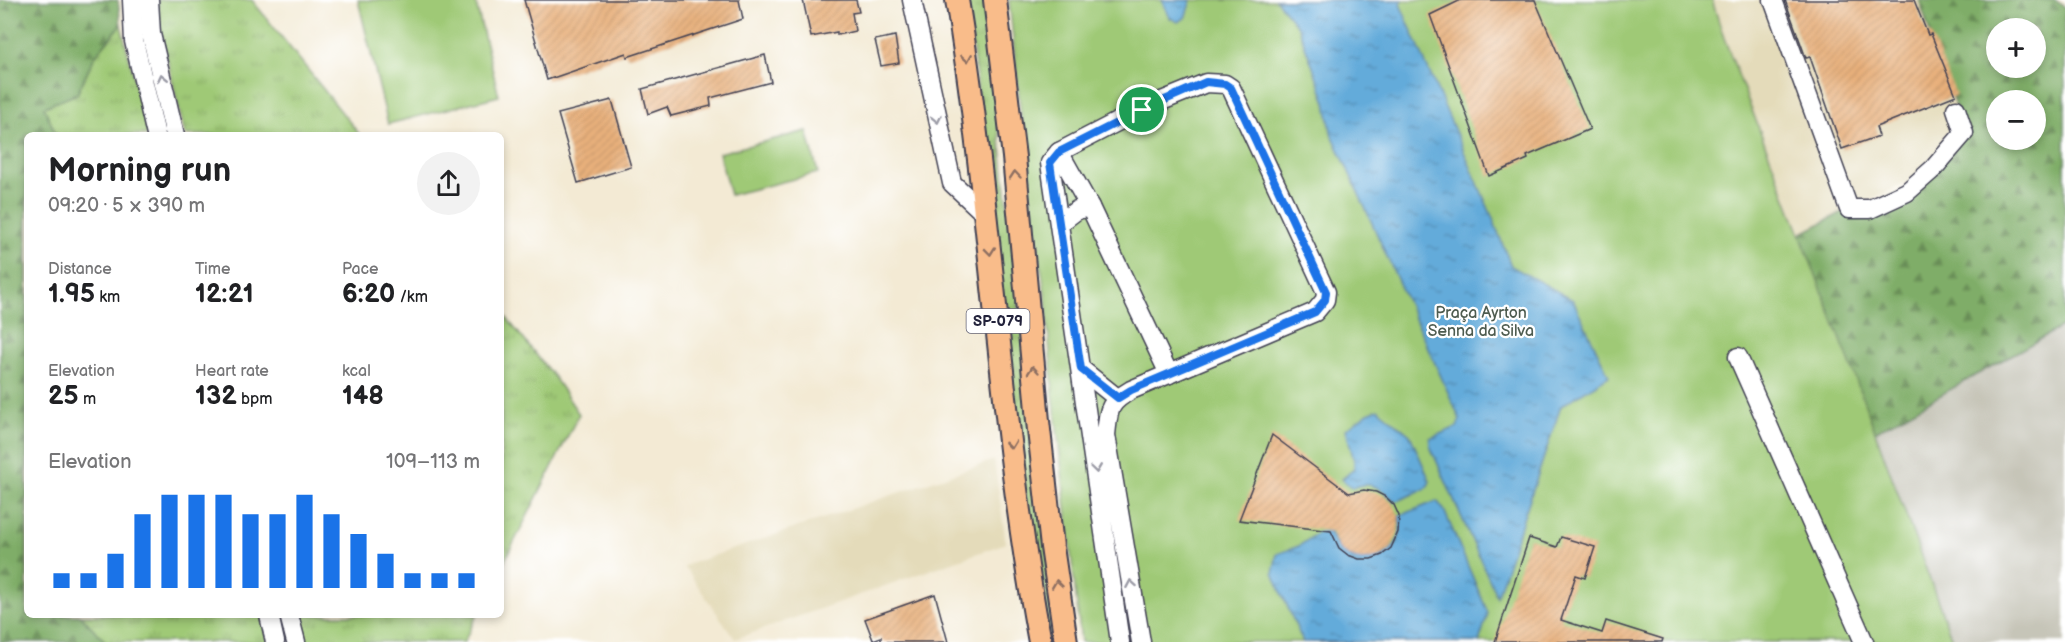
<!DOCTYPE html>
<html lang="en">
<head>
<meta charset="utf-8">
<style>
	:root { --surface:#fff; --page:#f2f2f2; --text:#202124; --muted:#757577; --accent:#1a73e8 }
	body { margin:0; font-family:"Balsamiq Sans",sans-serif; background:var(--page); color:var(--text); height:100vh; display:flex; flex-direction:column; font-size:22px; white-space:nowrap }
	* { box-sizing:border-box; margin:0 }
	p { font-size:20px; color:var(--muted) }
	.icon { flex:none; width:33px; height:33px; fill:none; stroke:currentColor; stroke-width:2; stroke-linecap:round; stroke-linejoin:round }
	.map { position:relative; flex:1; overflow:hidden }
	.side { position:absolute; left:24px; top:132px; width:480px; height:486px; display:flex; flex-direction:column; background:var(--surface); border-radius:9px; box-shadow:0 3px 9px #0003 }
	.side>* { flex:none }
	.buttons { position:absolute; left:1986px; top:18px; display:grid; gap:12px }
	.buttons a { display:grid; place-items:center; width:60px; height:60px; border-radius:50%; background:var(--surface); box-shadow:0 3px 9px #0003; font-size:30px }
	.pin { position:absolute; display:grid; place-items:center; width:51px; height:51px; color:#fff; margin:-26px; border:3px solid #fff; border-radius:50%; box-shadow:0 2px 6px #0007 }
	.round { display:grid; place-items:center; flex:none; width:63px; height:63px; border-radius:32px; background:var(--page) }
	.overview { display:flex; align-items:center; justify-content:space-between; height:102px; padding:0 24px }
	h1 { font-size:33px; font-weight:700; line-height:45px }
	.metrics { display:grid; grid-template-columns:repeat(3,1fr); gap:9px; height:102px; padding:6px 24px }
	.metrics div { display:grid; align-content:center }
	.metrics b { font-size:26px; font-weight:700 }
	.metrics small { font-size:16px; font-weight:400 }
	.metrics p { font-size:16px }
	.chart { height:168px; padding:12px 24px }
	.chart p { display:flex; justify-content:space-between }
	.chart svg { width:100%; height:108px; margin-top:6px; stroke:var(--accent); stroke-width:6 }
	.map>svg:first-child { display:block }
	.built { fill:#e4dbba }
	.industrial { fill:#c6c5b8 }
	.grass { fill:url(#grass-tufts); stroke:#607658; stroke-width:1.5 }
	.forest { fill:url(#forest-firs); stroke:#506851; stroke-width:1.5; fill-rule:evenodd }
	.green { fill:#9fc976; stroke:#607658; stroke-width:1.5 }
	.water { fill:url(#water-ripples); stroke:#43668a; stroke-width:1.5 }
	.building { fill:url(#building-hatch) }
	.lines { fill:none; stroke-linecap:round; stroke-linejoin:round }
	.minor-casing { stroke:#414052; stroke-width:21 }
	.major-casing { stroke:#414052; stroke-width:26 }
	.minor { stroke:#fff; stroke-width:18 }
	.major { stroke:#f9bc8a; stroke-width:22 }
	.oneway { stroke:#8e6f62 }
	.oneway2 { stroke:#9c9ca7 }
	.route-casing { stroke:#fff; stroke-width:12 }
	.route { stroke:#1a73e8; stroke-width:8 }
	.labels { text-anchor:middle; stroke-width:4.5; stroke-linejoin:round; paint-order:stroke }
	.shield { fill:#fff; stroke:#646476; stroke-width:1.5 }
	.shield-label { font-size:15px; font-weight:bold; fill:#22223b }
	.park-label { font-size:16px; fill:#4e5c50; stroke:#fff }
</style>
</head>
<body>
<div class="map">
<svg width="2065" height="642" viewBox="0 0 2065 642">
	<defs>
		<pattern id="grass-tufts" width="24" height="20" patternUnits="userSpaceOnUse" patternTransform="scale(1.5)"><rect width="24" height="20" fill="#9fc976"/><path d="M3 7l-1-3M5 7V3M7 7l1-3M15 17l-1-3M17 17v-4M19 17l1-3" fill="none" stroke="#89ac67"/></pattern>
		<pattern id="forest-firs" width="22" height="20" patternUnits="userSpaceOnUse" patternTransform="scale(1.5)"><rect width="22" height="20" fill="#7fad67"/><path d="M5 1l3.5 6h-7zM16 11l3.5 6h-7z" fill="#688c56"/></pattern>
		<pattern id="water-ripples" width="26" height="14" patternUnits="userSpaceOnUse" patternTransform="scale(1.5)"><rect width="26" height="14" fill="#64abda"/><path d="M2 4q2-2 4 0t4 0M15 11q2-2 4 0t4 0" fill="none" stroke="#528bb2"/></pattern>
		<pattern id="building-hatch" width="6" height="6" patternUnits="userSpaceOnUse" patternTransform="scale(1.5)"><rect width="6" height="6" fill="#e8b07b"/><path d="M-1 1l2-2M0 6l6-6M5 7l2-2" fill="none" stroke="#c7976b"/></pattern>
	</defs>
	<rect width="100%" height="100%" fill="#fff"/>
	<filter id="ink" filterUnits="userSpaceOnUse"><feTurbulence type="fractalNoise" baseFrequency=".0167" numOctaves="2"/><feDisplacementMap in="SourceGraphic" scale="12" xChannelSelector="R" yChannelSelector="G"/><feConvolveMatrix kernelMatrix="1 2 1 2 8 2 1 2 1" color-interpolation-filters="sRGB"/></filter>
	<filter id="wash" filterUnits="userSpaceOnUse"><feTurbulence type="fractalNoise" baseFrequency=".008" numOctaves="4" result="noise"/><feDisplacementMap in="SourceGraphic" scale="24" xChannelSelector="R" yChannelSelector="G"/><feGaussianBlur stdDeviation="1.35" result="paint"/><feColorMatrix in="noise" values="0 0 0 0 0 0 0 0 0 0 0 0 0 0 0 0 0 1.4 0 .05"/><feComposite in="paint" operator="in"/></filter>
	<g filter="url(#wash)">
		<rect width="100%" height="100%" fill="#f3ead4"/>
		<g class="built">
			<polygon points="1712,0 1919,0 1964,133 1929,173 1849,209 1800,234 1724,38"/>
			<polygon points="994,460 1006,543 735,639 684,566"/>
		</g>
		<polygon class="industrial" points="2065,325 2065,642 1953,642 1875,432"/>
		<g class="grass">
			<polygon points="158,0 252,0 360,135 185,135 161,32"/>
			<polygon points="967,0 984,0 1058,642 1047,642 1034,574"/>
			<polygon points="121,25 148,135 56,135 44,107 77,94 95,56"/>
			<polygon points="501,311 554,377 579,414 501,568"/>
			<polygon points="80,615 263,615 269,642 106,642"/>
			<polygon points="297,615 477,615 464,642 304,642"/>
		</g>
		<g class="forest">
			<polygon points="0,0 118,0 121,25 95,56 77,94 44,107 56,135 27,135 27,615 80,615 106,642 0,642"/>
			<path d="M1919 0H2055L2065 7V325L1875 432 1800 234 1849 209 1907 192 1964 133ZM1996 28H2036V68H1996ZM1996 100H2036V140H1996Z"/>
		</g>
		<g class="green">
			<polygon points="358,0 475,0 499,96 388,124"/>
			<polygon points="1009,0 1712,0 1724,38 1849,361 1953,642 1081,642 1053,393 1046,300 1027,174"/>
			<polygon points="807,131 818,173 730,195 719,153"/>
		</g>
		<g class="water">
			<polygon points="1162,0 1191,0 1185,18 1178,22 1170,18"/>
			<polygon points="1276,0 1402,0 1400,4 1491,214 1511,266 1573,300 1609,376 1561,406 1497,597 1430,446 1430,438 1457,427 1460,419 1331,132 1326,102 1298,27"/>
			<path d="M1378 409 1410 435 1430 481 1427 488 1395 502C1382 488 1370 480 1352 488L1342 479 1354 469V461L1346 429 1368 413Z"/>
			<path d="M1437 501 1444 510 1488 613 1479 642H1303L1273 573 1277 554 1299 546 1319 532H1329C1334 541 1338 549 1346 554 1363 565 1390 559 1398 539 1401 532 1401 524 1399 516Z"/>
		</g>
		<g id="blocks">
			<g class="building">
				<polygon points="524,0 739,0 743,19 627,57 626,53 547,80"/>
				<polygon points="803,0 856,0 859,12 852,13 855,31 837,35 837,32 811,37"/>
				<polygon points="1461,0 1535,0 1590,129 1527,156 1528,159 1489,176 1430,15"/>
				<polygon points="1785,0 1914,0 1928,35 1931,34 1956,95 1876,127 1879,136 1842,149 1810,57 1806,58"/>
				<polygon points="895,36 899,63 881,66 875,40"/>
				<polygon points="765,55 771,82 710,98 711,106 671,116 667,107 648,114 642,89"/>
				<polygon points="612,100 631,167 578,183 558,114"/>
				<polygon points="1272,435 1349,493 1364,490 1376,492 1386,497 1394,505 1399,516 1398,532 1391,548 1382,555 1371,559 1359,559 1348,555 1339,548 1331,531 1239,520"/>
				<polygon points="1561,537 1595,547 1585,578 1576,575 1561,620 1602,633 1606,621 1663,639 1662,642 1495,642 1529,538 1557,547"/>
				<polygon points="935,594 948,642 881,642 881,637 873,640 865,619"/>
			</g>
		</g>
	</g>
	<g filter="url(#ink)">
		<use href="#blocks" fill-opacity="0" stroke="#414052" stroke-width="1.5"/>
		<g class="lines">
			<g class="minor-casing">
				<g id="minor">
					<polyline points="132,0 134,41 156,135"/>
					<polyline points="149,0 151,34 175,135"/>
					<polyline points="912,0 952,183 986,215"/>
					<polyline points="1773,0 1849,209 1870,209 1907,192 1933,169 1964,133 1956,109"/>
					<polyline points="1059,152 1090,207"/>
					<polyline points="1060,223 1077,210 1090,207 1169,374"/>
					<polyline points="1738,357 1864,642"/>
					<polyline points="1081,369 1117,398"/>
					<polyline points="269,615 275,642"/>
					<polyline points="289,615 296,642"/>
					<path d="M1120 642 1050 163 1059 152 1142 109 1206 83 1225 84 1231 88 1326 292 1325 300 1315 312 1131 390C1107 404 1109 409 1106 435L1141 642"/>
				</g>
			</g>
			<g class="major-casing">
				<g id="major">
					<path d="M957 0C992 213 1000 430 1040 642"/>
					<polyline points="995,0 1014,157 1038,421 1052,547 1066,642"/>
				</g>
			</g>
			<use href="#minor" class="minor"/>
			<use href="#major" class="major"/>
		</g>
		<defs><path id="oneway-chevron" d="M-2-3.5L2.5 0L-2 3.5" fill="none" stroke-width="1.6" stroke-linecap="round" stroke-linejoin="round" transform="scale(1.5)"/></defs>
		<g class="oneway">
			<use href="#oneway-chevron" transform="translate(967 58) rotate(81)"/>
			<use href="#oneway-chevron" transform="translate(1015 175) rotate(-95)"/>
			<use href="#oneway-chevron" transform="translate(990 251) rotate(84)"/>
			<use href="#oneway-chevron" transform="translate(1033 370) rotate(-95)"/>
			<use href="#oneway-chevron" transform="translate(1011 445) rotate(83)"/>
			<use href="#oneway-chevron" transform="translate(1057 584) rotate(-98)"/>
		</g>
		<g class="oneway2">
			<use href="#oneway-chevron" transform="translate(162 78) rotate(-103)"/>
			<use href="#oneway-chevron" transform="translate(937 119) rotate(78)"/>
			<use href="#oneway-chevron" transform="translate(1096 469) rotate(82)"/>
			<use href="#oneway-chevron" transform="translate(1131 584) rotate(-100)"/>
		</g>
	</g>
	<g class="lines" filter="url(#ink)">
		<g class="route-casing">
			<polygon id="route" points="1206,82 1225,84 1231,88 1326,292 1325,300 1315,312 1131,390 1118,398 1081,369 1050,163 1059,152 1142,110"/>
		</g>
		<use href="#route" class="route"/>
	</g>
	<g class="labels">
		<rect class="shield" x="966.5" y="309" width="63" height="24" rx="4.5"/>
		<g class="shield-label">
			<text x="998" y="326">SP-079</text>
		</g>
		<g class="park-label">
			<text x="1481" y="318">Praça Ayrton<tspan x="1481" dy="18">Senna da Silva</tspan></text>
		</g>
	</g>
</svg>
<div class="buttons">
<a>+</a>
<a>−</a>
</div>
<div class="pin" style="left:1142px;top:110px;background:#1e9e55"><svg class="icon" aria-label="arrive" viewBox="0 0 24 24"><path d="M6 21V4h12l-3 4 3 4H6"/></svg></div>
<section class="side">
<div class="overview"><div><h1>Morning run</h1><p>09:20 · 5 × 390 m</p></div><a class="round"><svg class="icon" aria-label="share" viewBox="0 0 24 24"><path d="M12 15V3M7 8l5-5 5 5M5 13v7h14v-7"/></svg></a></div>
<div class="metrics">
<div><p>Distance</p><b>1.95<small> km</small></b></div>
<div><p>Time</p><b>12:21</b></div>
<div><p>Pace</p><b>6:20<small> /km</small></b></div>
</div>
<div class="metrics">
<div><p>Elevation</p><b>25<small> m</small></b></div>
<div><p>Heart rate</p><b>132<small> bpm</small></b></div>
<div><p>kcal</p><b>148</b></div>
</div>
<div class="chart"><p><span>Elevation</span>109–113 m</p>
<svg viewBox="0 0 160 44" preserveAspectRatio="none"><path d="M5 44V38M15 44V38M25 44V30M35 44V14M45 44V6M55 44V6M65 44V6M75 44V14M85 44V14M95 44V6M105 44V14M115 44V22M125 44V30M135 44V38M145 44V38M155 44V38"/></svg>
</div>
</section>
</div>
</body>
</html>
